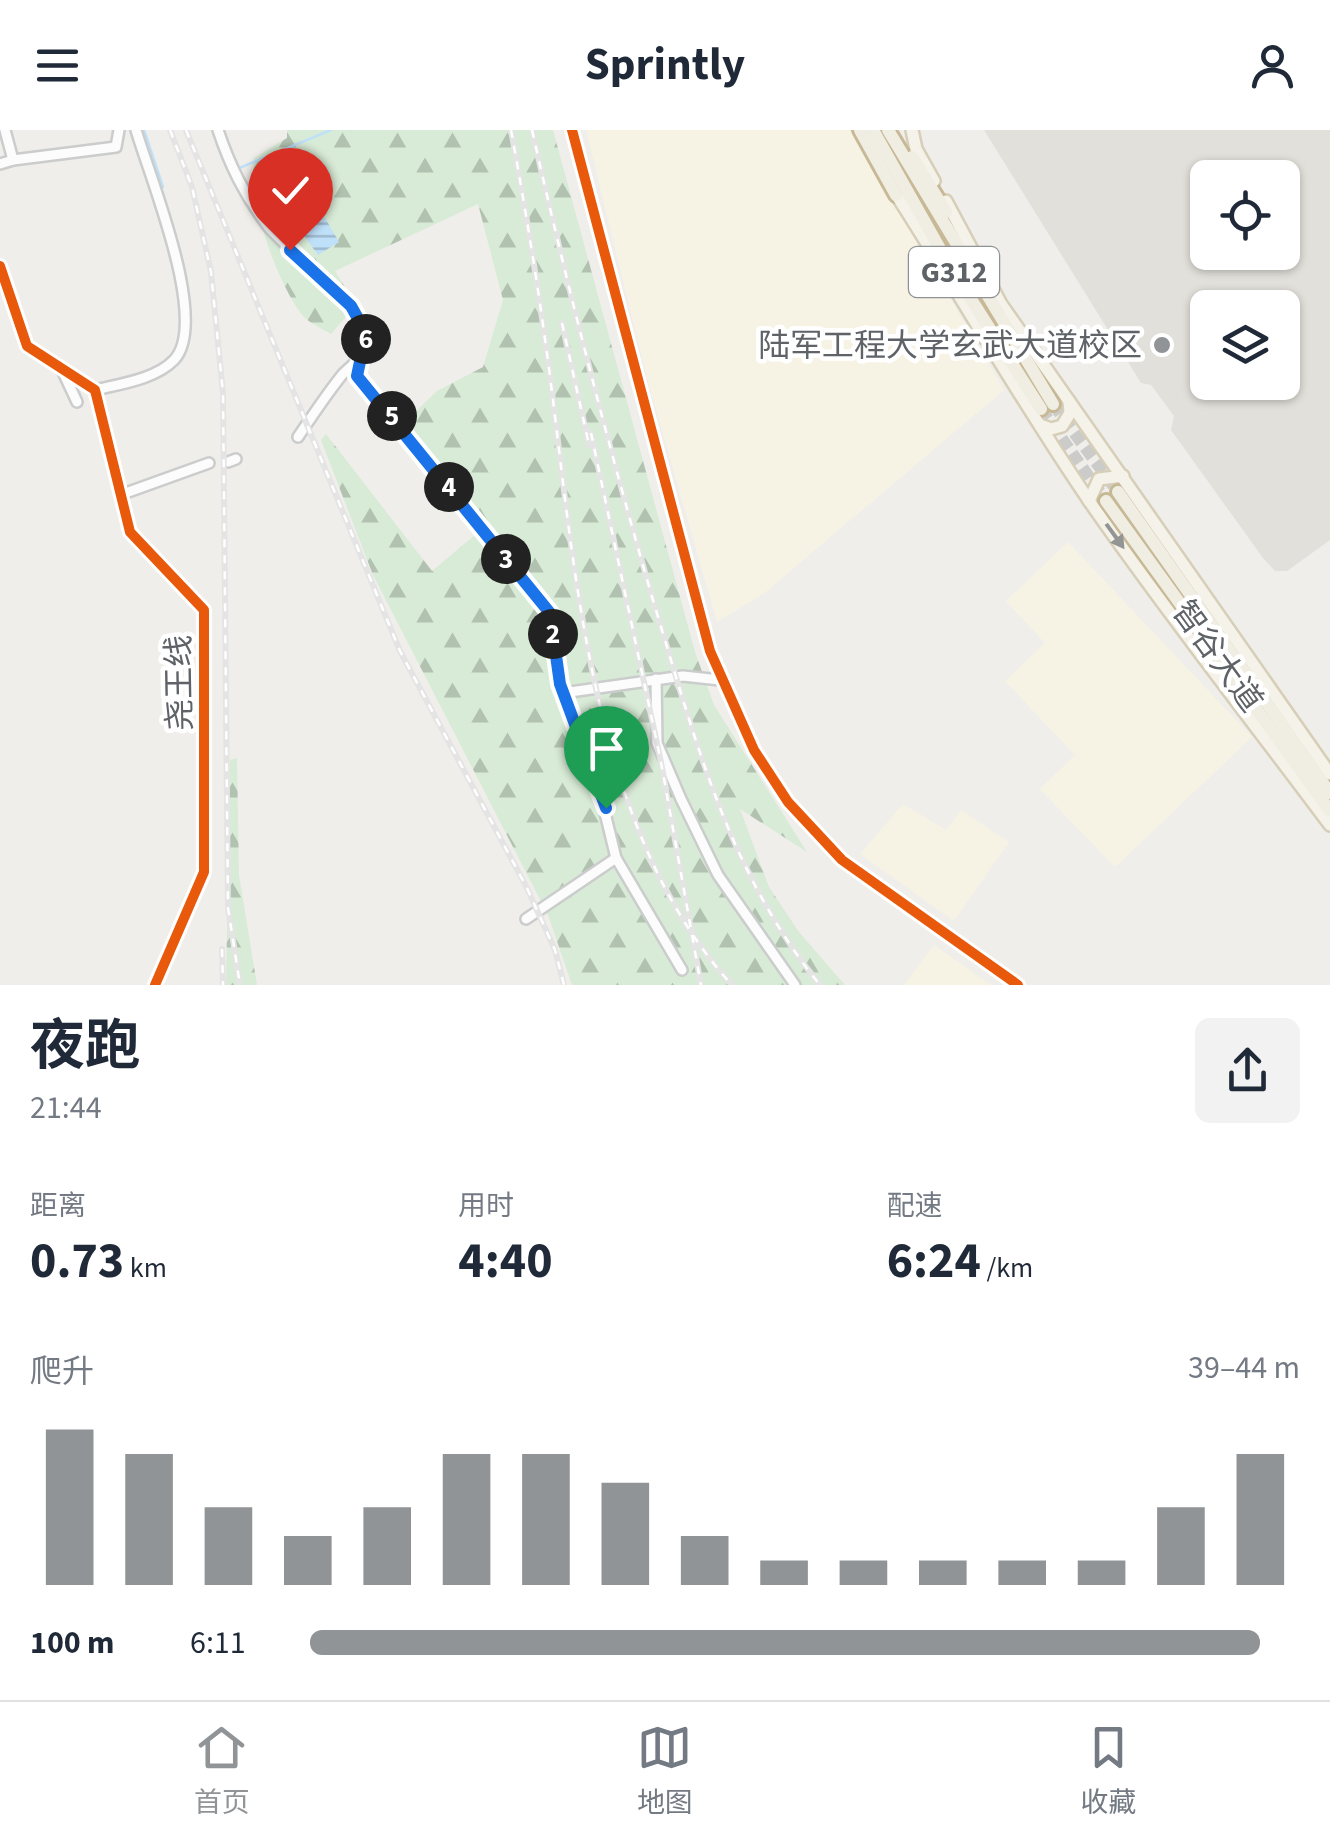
<!DOCTYPE html>
<html lang="zh">
<head>
<meta charset="utf-8">
<style>
	:root { --surface:#fff; --page:#f2f2f3; --text:#1f2937; --muted:#747a83; --line:#e0e1e3; --accent:#919496 }
	body { margin:0; font-family:"Source Sans 3","Noto Sans SC",sans-serif; background:var(--page); color:var(--text); height:100vh; display:flex; flex-direction:column; font-size:38px; white-space:nowrap }
	* { box-sizing:border-box; margin:0 }
	p { font-size:32px; color:var(--muted) }
	.icon { flex:none; width:55px; height:55px; fill:none; stroke:currentColor; stroke-width:2; stroke-linecap:round; stroke-linejoin:round }
	.map { position:relative; height:855px; overflow:hidden }
	.panel { display:flex; flex-direction:column; background:var(--surface); flex:1 }
	.panel>* { flex:none }
	.fabs { position:absolute; left:1190px; top:30px; display:grid; gap:20px }
	.fabs a { display:grid; place-items:center; width:110px; height:110px; border-radius:15px; background:var(--surface); box-shadow:0 2px 8px #0004; font-size:50px }
	.pin { position:absolute; display:grid; place-items:center; width:85px; height:85px; color:#fff; margin:-102px -42px; border-radius:50% 50% 50% 0; rotate:-45deg; box-shadow:0 0 10px #0007 }
	.pin .icon { rotate:45deg }
	.km { position:absolute; width:50px; height:50px; margin:-25px; border-radius:50%; background:#222; color:#fff; font-size:28px; line-height:50px; text-align:center }
	.round { display:grid; place-items:center; flex:none; width:105px; height:105px; border-radius:15px; background:var(--page) }
	.overview { display:flex; align-items:center; justify-content:space-between; height:170px; padding:0 30px }
	h1 { font-size:55px; font-weight:700; line-height:75px }
	.metrics { display:grid; grid-template-columns:repeat(3,1fr); gap:15px; height:170px; padding:10px 30px }
	.metrics div { display:grid; align-content:center }
	.metrics b { font-size:50px; font-weight:700 }
	.metrics small { font-size:28px; font-weight:400 }
	.metrics p { font-size:28px }
	.chart { height:280px; padding:20px 30px }
	.chart p { display:flex; justify-content:space-between }
	.chart svg { width:100%; height:180px; margin-top:10px; stroke:var(--accent); stroke-width:6 }
	ul { padding:0 30px; list-style:none; font-size:32px }
	li { display:grid; grid-template-columns:160px 120px 1fr; align-items:center; height:75px }
	li i { height:25px; border-radius:12px; background:var(--accent) }
	header { display:flex; justify-content:space-between; align-items:center; height:130px; padding:0 30px; background:var(--surface); font-size:45px; font-weight:700 }
	.menu { display:flex; justify-content:space-around; align-items:center; height:140px; border-top:2px solid var(--line); background:var(--surface); font-size:28px; color:var(--muted) }
	.menu a { display:grid; justify-items:center; gap:5px }
	.menu .current { color:var(--accent) }
	.map>svg:first-child { display:block }
	.commercial { fill:#f7f3e4 }
	.education { fill:#e2e0da; fill-rule:evenodd }
	.forest { fill:url(#forest-firs) }
	.water { fill:url(#water-rules) }
	.lines { fill:none; stroke-linecap:round; stroke-linejoin:round }
	.stream { stroke:#bfe0f9; stroke-width:2.5 }
	.highway-tunnel { stroke:#cbcbca; stroke-width:12; stroke-dasharray:12 6; stroke-linecap:butt }
	.minor-casing { stroke:#cbcccc; stroke-width:14 }
	.major-casing { stroke:#d7ceb8; stroke-width:16 }
	.highway-casing { stroke:#c8b996; stroke-width:18 }
	.minor { stroke:#fdfcfc; stroke-width:9 }
	.major { stroke:#f4f2e9; stroke-width:11 }
	.highway { stroke:#f0ede3; stroke-width:12 }
	.rail-casing { stroke:#e4e4e4; stroke-width:6 }
	.rail { stroke:#fff; stroke-width:2.5; stroke-dasharray:8; stroke-linecap:butt }
	.cycleway-casing { stroke:#fff; stroke-width:16 }
	.cycleway { stroke:#e8590c; stroke-width:10 }
	.oneway { fill:#939595 }
	.route-casing { stroke:#fff; stroke-width:20 }
	.route { stroke:#1a73e8; stroke-width:12 }
	.poi-dot { fill:#919496; stroke:#fff; stroke-width:4 }
	.labels { text-anchor:middle; stroke-width:9; stroke-linejoin:round; paint-order:stroke }
	.shield { fill:#fff; stroke:#8f9295; stroke-width:2.5 }
	.shield-label { font-size:30px; font-weight:bold; fill:#5f6368 }
	.poi-label { font-size:32px; fill:#5f6368; stroke:#fff; text-anchor:end }
	.street-label { font-size:32px; fill:#5f6368; stroke:#fff }
</style>
</head>
<body>
<header><svg class="icon" aria-label="menu" viewBox="0 0 24 24"><path d="M4 6h16M4 12h16M4 18h16"/></svg>Sprintly<svg class="icon" aria-label="person" viewBox="0 0 24 24"><circle cx="12" cy="8" r="4"/><path d="M4 21q1-7 8-7t8 7"/></svg></header>
<div class="map">
<svg width="1330" height="855" viewBox="0 0 1330 855">
	<defs>
		<pattern id="forest-firs" width="22" height="20" patternUnits="userSpaceOnUse" patternTransform="scale(2.5)"><rect width="22" height="20" fill="#d8ebd6"/><path d="M5 1l3.5 6h-7zM16 11l3.5 6h-7z" fill="#b2c2b1"/></pattern>
		<pattern id="water-rules" width="6" height="5" patternUnits="userSpaceOnUse" patternTransform="scale(2.5)"><rect width="6" height="5" fill="#bfe0f9"/><path d="M0 2.5h6" fill="none" stroke="#9eb9cd"/></pattern>
	</defs>
	<rect width="100%" height="100%" fill="#efeeea"/>
	<g class="commercial">
		<polygon points="586,0 851,0 1004,260 763,464 717,492 647,248"/>
		<polygon points="1068,412 1252,607 1115,737 1040,659 1075,625 1005,551 1045,513 1006,471"/>
		<polygon points="903,674 946,700 961,680 1009,712 954,791 860,724"/>
		<polygon points="934,815 991,855 904,855"/>
	</g>
	<path class="education" d="M984 0H1330V410L1287 441H1275L1263 428 1171 300 1174 286 1151 255 1141 253ZM1208 48H1282V122H1208ZM1208 178H1282V252H1208Z"/>
	<g class="forest">
		<path d="M287 0H553L695 522 714 575 807 722 740 679 769 757 799 802 845 855H572L548 785 373 445 321 310 326 304 432 441 488 394 404 293 437 261 483 237 503 170 478 74 335 141 356 175 331 204C321 198 306 192 300 182 275 147 248 70 254 28L287 8Z"/>
		<polygon points="237,628 239,745 257,855 226,855 230,630"/>
	</g>
	<polygon class="water" points="306,55 339,112 318,125 279,71"/>
	<g class="lines">
		<g class="stream">
			<polyline points="144,0 163,57"/>
			<polyline points="237,39 331,0"/>
		</g>
		<g class="highway-tunnel">
			<polyline points="1053,274 1118,362"/>
			<polyline points="1041,279 1106,371"/>
		</g>
		<g class="minor-casing">
			<g id="minor">
				<path d="M218 0C230 36 244 64 267 95 287 122 383 188 364 223 359 231 348 238 342 245 326 265 312 286 298 307"/>
				<polyline points="572,0 710,521 754,620 788,672 842,730 1018,855"/>
				<polyline points="13,30 116,17 119,0"/>
				<polyline points="0,34 13,30 5,0"/>
				<polyline points="0,136 27,216 95,260 130,402 204,480 204,742 155,855"/>
				<polyline points="365,222 357,245 550,483 560,554 596,646 616,728 682,840"/>
				<polyline points="63,242 77,272"/>
				<path d="M95 260C120 254 156 249 174 230 210 192 150 48 136 0"/>
				<polyline points="228,332 236,329"/>
				<polyline points="120,365 209,333"/>
				<polyline points="656,549 657,613 681,669 718,745 795,855"/>
				<polyline points="563,563 683,546 720,550"/>
				<polyline points="526,789 616,728"/>
			</g>
		</g>
		<g class="major-casing">
			<g id="major">
				<polyline points="912,0 916,19 934,51"/>
				<path d="M892 58C959 162 1020 270 1090 372 1167 483 1250 588 1330 695"/>
				<polyline points="946,71 1001,174 1330,644"/>
				<polyline points="1040,295 1051,299 1062,296 1070,283 1069,271"/>
				<polyline points="1089,371 1099,349 1123,346"/>
			</g>
		</g>
		<g class="highway-casing">
			<g id="highway">
				<polyline points="860,0 896,65"/>
				<polyline points="873,0 948,133 1041,279"/>
				<polyline points="888,0 1053,274"/>
				<polyline points="912,27 946,82"/>
				<polyline points="1118,362 1330,663"/>
				<polyline points="1106,371 1330,681"/>
			</g>
		</g>
		<use href="#minor" class="minor"/>
		<use href="#major" class="major"/>
		<use href="#highway" class="highway"/>
		<g class="rail-casing">
			<g id="rail">
				<polyline points="170,0 192,57 211,142 223,263 228,778 240,855"/>
				<polyline points="186,0 400,521 527,758 555,820 564,855"/>
				<path d="M511 0C527 87 541 174 552 262 576 454 595 705 732 855"/>
				<path d="M532 0C568 160 609 319 655 477 696 612 729 743 820 855"/>
				<polyline points="562,193 589,315"/>
				<polyline points="591,303 661,632 701,855"/>
				<polyline points="222,819 223,855"/>
			</g>
		</g>
		<use href="#rail" class="rail"/>
		<g class="cycleway-casing">
			<g id="cycleway">
				<polyline points="572,0 710,521 754,620 788,672 842,730 1018,855"/>
				<polyline points="0,136 27,216 95,260 130,402 204,480 204,742 155,855"/>
			</g>
		</g>
		<use href="#cycleway" class="cycleway"/>
	</g>
	<defs><path id="oneway-solid" d="M-6-.8H1V-3.2L6.5 0L1 3.2V.8H-6Z" transform="scale(2.5)"/></defs>
	<use class="oneway" href="#oneway-solid" transform="translate(1115 406) rotate(54)"/>
	<g class="lines">
		<g class="route-casing">
			<polyline id="route" points="290,120 351,176 366,203 357,246 550,483 560,554 606,678"/>
		</g>
		<use href="#route" class="route"/>
	</g>
	<circle class="poi-dot" cx="1162" cy="215" r="10"/>
	<g class="labels">
		<rect class="shield" x="909" y="117" width="90" height="50" rx="8"/>
		<g class="shield-label">
			<text x="954" y="152">G312</text>
		</g>
		<g class="poi-label">
			<text x="1142" y="226">陆军工程大学玄武大道校区</text>
		</g>
		<g class="street-label">
			<text transform="translate(1218 526) rotate(54)" y="11">智谷大道</text>
			<text transform="translate(179 553) rotate(-91)" y="11">尧王线</text>
		</g>
	</g>
</svg>
<div class="fabs">
<a><svg class="icon" aria-label="locate" viewBox="0 0 24 24"><circle cx="12" cy="12" r="6"/><path d="M12 2v4M12 18v4M2 12h4M18 12h4"/></svg></a>
<a><svg class="icon" aria-label="layers" viewBox="0 0 24 24"><path d="M12 4l9 5-9 5-9-5zM3 14l9 5 9-5"/></svg></a>
</div>
<div class="pin" style="left:606px;top:678px;background:#1e9e55"><svg class="icon" aria-label="arrive" viewBox="0 0 24 24"><path d="M6 21V4h12l-3 4 3 4H6"/></svg></div>
<div class="pin" style="left:290px;top:120px;background:#d93025"><svg class="icon" aria-label="check" viewBox="0 0 24 24"><path d="M5 12l5 5 9-10"/></svg></div>
<b class="km" style="left:553px;top:504px">2</b>
<b class="km" style="left:506px;top:429px">3</b>
<b class="km" style="left:449px;top:357px">4</b>
<b class="km" style="left:392px;top:286px">5</b>
<b class="km" style="left:366px;top:209px">6</b>
</div>
<section class="panel">
<div class="overview"><div><h1>夜跑</h1><p>21:44</p></div><a class="round"><svg class="icon" aria-label="share" viewBox="0 0 24 24"><path d="M12 15V3M7 8l5-5 5 5M5 13v7h14v-7"/></svg></a></div>
<div class="metrics">
<div><p>距离</p><b>0.73<small> km</small></b></div>
<div><p>用时</p><b>4:40</b></div>
<div><p>配速</p><b>6:24<small> /km</small></b></div>
</div>
<div class="chart"><p><span>爬升</span>39–44 m</p>
<svg viewBox="0 0 160 44" preserveAspectRatio="none"><path d="M5 44V6M15 44V12M25 44V25M35 44V32M45 44V25M55 44V12M65 44V12M75 44V19M85 44V32M95 44V38M105 44V38M115 44V38M125 44V38M135 44V38M145 44V25M155 44V12"/></svg>
</div>
<ul>
<li><b>100 m</b>6:11<i style="width:96%"></i></li>
</ul>
</section>
<nav class="menu">
<a class="current"><svg class="icon" aria-label="home" viewBox="0 0 24 24"><path d="M3 11l9-7 9 7M6 9v11h12V9"/></svg>首页</a>
<a><svg class="icon" aria-label="map" viewBox="0 0 24 24"><path d="M3 6l6-2 6 2 6-2v14l-6 2-6-2-6 2zM9 4v14M15 6v14"/></svg>地图</a>
<a><svg class="icon" aria-label="saved" viewBox="0 0 24 24"><path d="M7 4h10v16l-5-4-5 4z"/></svg>收藏</a>
</nav>
</body>
</html>
